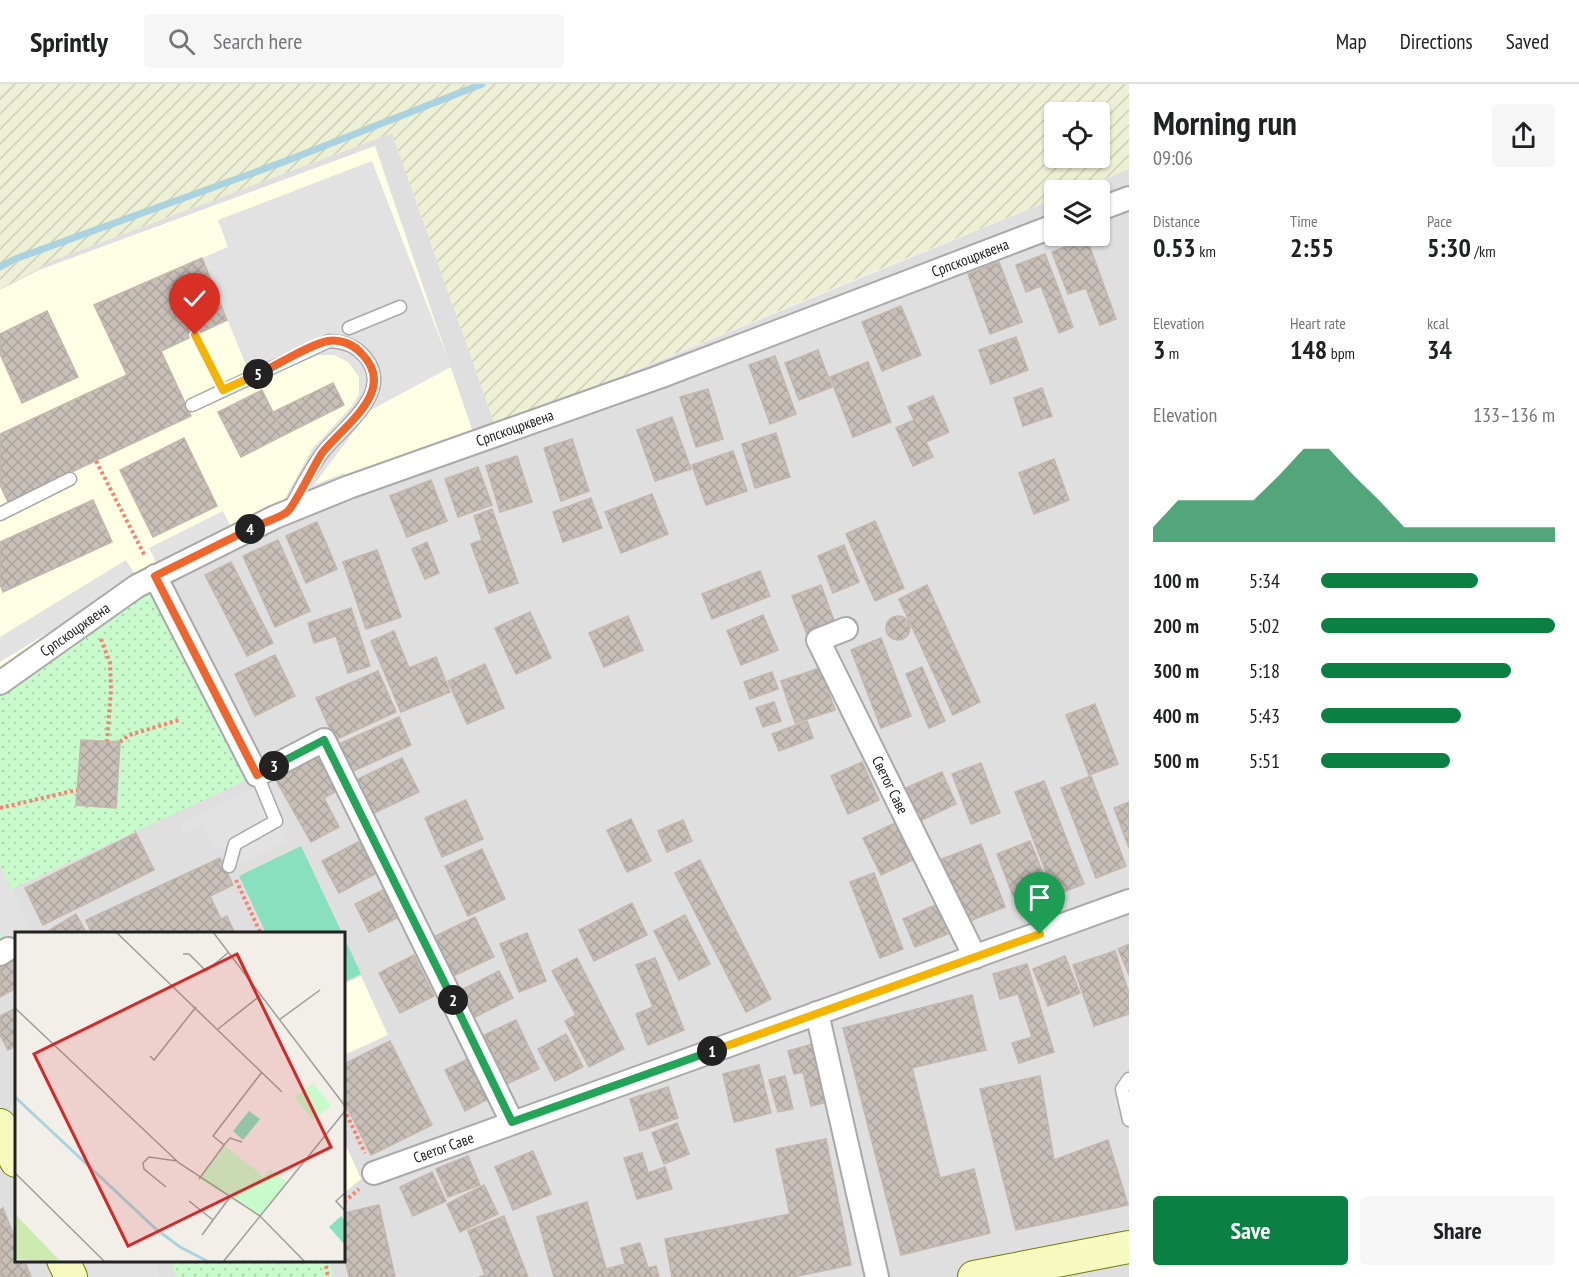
<!DOCTYPE html>
<html lang="en">
<head>
<meta charset="utf-8">
<style>
	:root { --surface:#fff; --page:#f6f6f6; --text:#202124; --muted:#757577; --line:#e0e0e0; --accent:#0b8043 }
	body { margin:0; font-family:"PT Sans Narrow",sans-serif; background:var(--page); color:var(--text); height:100vh; display:flex; flex-direction:column; font-size:22px; white-space:nowrap }
	* { box-sizing:border-box; margin:0 }
	p { font-size:20px; color:var(--muted) }
	.icon { flex:none; width:33px; height:33px; fill:none; stroke:currentColor; stroke-width:2; stroke-linecap:round; stroke-linejoin:round }
	.map { position:relative; flex:1; overflow:hidden }
	.drawer { display:flex; flex-direction:column; background:var(--surface); width:450px }
	.drawer>* { flex:none }
	.controls { position:absolute; left:1044px; top:18px; display:grid; gap:12px }
	.controls a { display:grid; place-items:center; width:66px; height:66px; border-radius:6px; background:var(--surface); box-shadow:0 2px 4px #0004; font-size:30px }
	.pin { position:absolute; display:grid; place-items:center; width:51px; height:51px; color:#fff; margin:-62px -26px; border-radius:50% 50% 50% 0; rotate:-45deg; box-shadow:0 0 6px #0007 }
	.pin .icon { rotate:45deg }
	.km { position:absolute; width:30px; height:30px; margin:-15px; border-radius:50%; background:#222; color:#fff; font-size:16px; line-height:30px; text-align:center }
	.round { display:grid; place-items:center; flex:none; width:63px; height:63px; border-radius:6px; background:var(--page) }
	.head { display:flex; align-items:center; justify-content:space-between; height:102px; padding:0 24px }
	h1 { font-size:33px; font-weight:800; line-height:45px }
	.figures { display:grid; grid-template-columns:repeat(3,1fr); gap:9px; height:102px; padding:6px 24px }
	.figures div { display:grid; align-content:center }
	.figures b { font-size:26px; font-weight:800 }
	.figures small { font-size:16px; font-weight:400 }
	.figures p { font-size:16px }
	.chart { height:168px; padding:12px 24px }
	.chart p { display:flex; justify-content:space-between }
	.chart svg { width:100%; height:108px; margin-top:6px; fill:var(--accent); opacity:.7 }
	.button { display:flex; gap:12px; margin-top:auto; padding:12px 24px }
	.button a { flex:1; height:69px; border-radius:6px; background:var(--accent); color:#fff; font-size:24px; font-weight:800; line-height:69px; text-align:center }
	.button a+a { background:var(--page); color:var(--text) }
	ul { padding:0 24px; list-style:none; font-size:20px }
	li { display:grid; grid-template-columns:96px 72px 1fr; align-items:center; height:45px }
	li i { height:15px; border-radius:8px; background:var(--accent) }
	header { display:flex; align-items:center; gap:36px; box-sizing:border-box; height:84px; padding:0 30px; background:var(--surface); border-bottom:2px solid var(--line) }
	header strong { font-size:28px }
	nav { display:flex; gap:33px; margin-inline-start:auto; font-size:21px }
	.search { width:420px; height:54px; background:var(--page); display:flex; align-items:center; gap:15px; box-sizing:border-box; padding:0 21px; border-radius:6px; color:var(--muted); font-size:22px }
	main { display:flex; flex:1; min-height:0 }
	.map>svg:first-child { display:block }
	.residential { fill:#e0dfdf; fill-rule:evenodd }
	.education { fill:#ffffe5 }
	.farmland { fill:url(#farmland-furrows); fill-rule:evenodd }
	.park { fill:url(#park-dots) }
	.pitch { fill:#88e0be }
	.parking { fill:#e2e2e2 }
	.lines { fill:none; stroke-linecap:round; stroke-linejoin:round }
	.stream { stroke:#aad3df; stroke-width:7 }
	.building { fill:url(#building-cross-hatch); stroke:#c4b6ab; stroke-width:1.5 }
	.lane-casing { stroke:#a9a9a9; stroke-width:15 }
	.street-casing { stroke:#a9a9a9; stroke-width:26 }
	.secondary-casing { stroke:#707d05; stroke-width:34 }
	.path { stroke:#fa8072; stroke-width:4; stroke-dasharray:3 3; stroke-linecap:butt }
	.lane { stroke:#fff; stroke-width:12 }
	.street { stroke:#fff; stroke-width:22 }
	.secondary { stroke:#f7fabf; stroke-width:32 }
	.split-1-casing { stroke:#fff; stroke-width:12 }
	.split-2-casing { stroke:#fff; stroke-width:12 }
	.split-3-casing { stroke:#fff; stroke-width:12 }
	.split-4-casing { stroke:#fff; stroke-width:12 }
	.split-5-casing { stroke:#fff; stroke-width:12 }
	.split-6-casing { stroke:#fff; stroke-width:12 }
	.split-1 { stroke:#f5b400; stroke-width:8 }
	.split-2 { stroke:#22a559; stroke-width:8 }
	.split-3 { stroke:#22a559; stroke-width:8 }
	.split-4 { stroke:#f0652b; stroke-width:8 }
	.split-5 { stroke:#f0652b; stroke-width:8 }
	.split-6 { stroke:#f5b400; stroke-width:8 }
	.labels { text-anchor:middle; stroke-width:4.5; stroke-linejoin:round; paint-order:stroke }
	.street-label { font-size:15px; fill:#222; stroke:#fff }
	.inset-river { fill:none; stroke:#aad3df; stroke-width:3 }
	.inset-road { fill:none; stroke:#9f9d99; stroke-width:1.5 }
	.view { fill:#d62828; fill-opacity:0.15; stroke:#d62828; stroke-width:3 }
	.inset-edge { fill:none; stroke:#222; stroke-width:3 }
</style>
</head>
<body>
<header>
<strong>Sprintly</strong>
<div class="search"><svg class="icon" aria-label="search" viewBox="0 0 24 24"><circle cx="10" cy="10" r="6"/><path d="M15 15l6 6"/></svg>Search here</div>
<nav><a>Map</a><a>Directions</a><a>Saved</a></nav>
</header>
<main>
<div class="map">
<svg width="1129" height="1193" viewBox="0 0 1129 1193">
	<defs>
		<pattern id="farmland-furrows" width="10" height="10" patternUnits="userSpaceOnUse" patternTransform="scale(1.5)"><rect width="10" height="10" fill="#eef0d5"/><path d="M-1 1l2-2M0 10L10 0M9 11l2-2" fill="none" stroke="#ccceb7"/></pattern>
		<pattern id="park-dots" width="8" height="8" patternUnits="userSpaceOnUse" patternTransform="scale(1.5)"><rect width="8" height="8" fill="#c8facc"/><path d="M2 2h.1M6 6h.1" fill="none" stroke="#acd6af" stroke-width="1.8" stroke-linecap="round"/></pattern>
		<pattern id="building-cross-hatch" width="8" height="8" patternUnits="userSpaceOnUse" patternTransform="scale(1.5)"><rect width="8" height="8" fill="#c7bfb8"/><path d="M0 0l8 8M0 8l8-8" fill="none" stroke="#aba49e"/></pattern>
	</defs>
	<rect width="100%" height="100%" fill="#f2efe9"/>
	<path class="residential" d="M392 49 496 344 1054 115V152H1100V106H1076L1129 85V1193H0V205L54 176ZM16 850H344V1176H16Z"/>
	<g class="education">
		<polygon points="375,62 476,357 288,428 0,599 0,206 39,186"/>
		<polygon points="361,892 388,951 344,971 344,900"/>
		<polygon points="344,1057 361,1095 344,1109"/>
	</g>
	<path class="farmland" d="M0 0H1129V85L1076 106H1054V115L874 187 496 344 392 49 54 176 0 205ZM1054 28H1100V74H1054Z"/>
	<g class="park">
		<polygon points="155,492 257,691 12,805 33,849 16,850 0,870 0,590"/>
		<polygon points="171,1177 330,1177 333,1193 176,1193"/>
	</g>
	<g class="pitch">
		<polygon points="301,762 342,849 266,849 239,792"/>
		<polygon points="344,853 361,890 344,898"/>
	</g>
	<g class="parking">
		<polygon points="372,77 451,283 369,327 314,401 344,389 349,403 275,433 312,365 352,322 359,310 359,293 348,278 334,271 319,271 253,298 202,174 228,163 218,136"/>
		<polygon points="223,427 231,443 157,480 149,464"/>
		<polygon points="126,476 137,494 0,578 0,553"/>
		<polygon points="258,702 286,757 238,781 228,760 216,766 203,740 183,751 179,742"/>
		<polygon points="0,781 33,849 16,850 16,861 8,865 0,848"/>
		<polygon points="76,1177 155,1177 159,1193 84,1193"/>
	</g>
	<g class="lines">
		<polyline class="stream" points="0,183 15,175 286,77 482,0"/>
	</g>
	<g class="building">
		<polygon points="1087,155 1116,235 1100,241 1086,204 1068,210 1052,168"/>
		<polygon points="1045,170 1073,243 1059,249 1041,202 1026,208 1016,181"/>
		<polygon points="202,174 227,236 161,267 191,332 8,418 0,401 0,350 127,291 94,221"/>
		<polygon points="999,178 1022,238 990,250 968,190"/>
		<polygon points="901,222 921,271 882,287 862,238"/>
		<polygon points="47,227 78,293 22,319 0,270 0,250"/>
		<polygon points="1016,253 1028,286 991,300 979,266"/>
		<polygon points="818,266 832,303 799,316 785,279"/>
		<polygon points="775,272 796,330 770,340 749,281"/>
		<polygon points="868,278 891,338 853,353 830,293"/>
		<polygon points="333,299 344,321 284,351 273,328"/>
		<polygon points="1042,304 1052,332 1023,342 1014,314"/>
		<polygon points="708,305 723,355 696,363 680,313"/>
		<polygon points="262,306 284,351 241,373 218,328"/>
		<polygon points="933,312 949,348 926,358 933,373 913,382 896,344 914,336 908,323"/>
		<polygon points="672,333 691,385 655,397 637,346"/>
		<polygon points="776,349 790,393 755,404 742,360"/>
		<polygon points="184,354 217,422 153,453 120,386"/>
		<polygon points="572,355 589,407 561,417 544,364"/>
		<polygon points="733,367 747,407 706,421 692,381"/>
		<polygon points="517,372 532,418 500,428 486,382"/>
		<polygon points="1054,375 1069,416 1034,430 1019,389"/>
		<polygon points="478,383 492,421 458,433 445,395"/>
		<polygon points="431,396 447,437 407,453 390,412"/>
		<polygon points="652,410 668,450 621,469 605,428"/>
		<polygon points="591,414 602,444 563,458 553,428"/>
		<polygon points="93,416 112,458 3,508 0,500 0,458"/>
		<polygon points="492,425 518,499 489,509 471,460 482,456 474,432"/>
		<polygon points="875,437 904,504 875,517 846,450"/>
		<polygon points="317,438 337,485 306,499 286,452"/>
		<polygon points="278,456 310,527 275,543 243,472"/>
		<polygon points="427,458 439,489 425,495 412,465"/>
		<polygon points="844,461 859,498 833,509 818,472"/>
		<polygon points="377,466 401,533 366,545 343,478"/>
		<polygon points="231,478 273,559 247,572 205,491"/>
		<polygon points="760,487 770,512 712,535 702,510"/>
		<polygon points="821,501 836,542 808,553 792,512"/>
		<polygon points="927,501 980,618 953,631 899,515"/>
		<polygon points="351,524 370,582 348,589 336,552 314,559 308,539"/>
		<polygon points="530,528 551,574 516,590 495,544"/>
		<polygon points="763,531 778,566 741,581 727,547"/>
		<polygon points="628,532 643,566 604,583 589,549"/>
		<circle cx="898" cy="544" r="12"/>
		<polygon points="394,547 409,584 436,573 450,608 401,628 371,557"/>
		<polygon points="881,554 911,632 881,644 851,566"/>
		<polygon points="275,571 295,612 255,632 235,590"/>
		<polygon points="485,580 504,624 467,640 448,597"/>
		<polygon points="922,583 945,637 929,644 906,590"/>
		<polygon points="820,584 835,626 795,639 781,597"/>
		<polygon points="378,587 396,628 335,656 316,614"/>
		<polygon points="772,588 778,605 750,615 744,598"/>
		<polygon points="774,618 781,637 763,643 756,624"/>
		<polygon points="1095,620 1118,680 1089,691 1066,631"/>
		<polygon points="399,633 411,661 349,689 337,661"/>
		<polygon points="807,637 813,654 779,667 772,650"/>
		<polygon points="81,656 120,658 116,724 76,721"/>
		<polygon points="321,671 340,705 324,714 339,743 311,758 276,696"/>
		<polygon points="402,674 419,708 372,730 356,696"/>
		<polygon points="862,678 879,716 848,730 831,692"/>
		<polygon points="981,679 1000,729 971,740 952,690"/>
		<polygon points="942,688 956,720 920,737 906,704"/>
		<polygon points="1091,692 1126,782 1096,794 1061,704"/>
		<polygon points="1044,697 1084,800 1055,811 1015,708"/>
		<polygon points="466,716 483,755 442,773 425,734"/>
		<polygon points="1129,718 1129,764 1114,724"/>
		<polygon points="631,735 651,777 627,788 607,746"/>
		<polygon points="683,736 692,757 667,768 658,747"/>
		<polygon points="895,739 913,776 881,791 863,754"/>
		<polygon points="136,749 154,786 43,841 25,804"/>
		<polygon points="360,757 377,789 339,809 322,777"/>
		<polygon points="1030,757 1047,799 1013,812 997,770"/>
		<polygon points="981,760 1005,823 967,838 942,775"/>
		<polygon points="482,765 505,815 468,832 445,782"/>
		<polygon points="220,774 233,801 210,812 221,835 227,832 235,850 92,850 86,836"/>
		<polygon points="700,776 771,915 746,928 675,789"/>
		<polygon points="874,789 903,865 880,874 850,798"/>
		<polygon points="383,806 397,834 369,848 355,820"/>
		<polygon points="632,819 647,851 594,877 579,846"/>
		<polygon points="938,820 950,849 915,863 903,835"/>
		<polygon points="76,830 87,850 43,850"/>
		<polygon points="685,831 710,880 679,896 654,847"/>
		<polygon points="475,833 494,873 451,893 433,853"/>
		<polygon points="527,849 546,897 519,908 500,860"/>
		<polygon points="1129,860 1129,891 1118,865"/>
		<polygon points="1115,867 1129,909 1129,930 1094,942 1073,881"/>
		<polygon points="16,871 16,904 0,913 0,881"/>
		<polygon points="414,871 434,912 400,929 379,889"/>
		<polygon points="1065,872 1080,909 1048,922 1033,885"/>
		<polygon points="577,874 624,965 589,983 565,937 576,931 552,887"/>
		<polygon points="655,874 684,946 648,961 636,930 653,923 636,881"/>
		<polygon points="1027,880 1054,968 1019,979 1012,959 1032,953 1018,910 1000,915 993,890"/>
		<polygon points="499,887 513,914 475,933 461,906"/>
		<polygon points="972,911 986,966 912,984 940,1094 974,1085 990,1149 901,1171 843,944"/>
		<polygon points="16,924 16,962 8,966 0,951 0,932"/>
		<polygon points="516,936 539,985 507,1000 484,951"/>
		<polygon points="566,950 583,983 555,997 538,965"/>
		<polygon points="390,957 432,1041 371,1071 344,1017 344,980"/>
		<polygon points="816,959 831,1017 811,1022 803,988 794,990 788,967"/>
		<polygon points="472,973 492,1013 465,1027 445,986"/>
		<polygon points="759,981 771,1029 734,1038 723,990"/>
		<polygon points="785,992 793,1025 778,1028 769,996"/>
		<polygon points="1040,992 1054,1076 1108,1056 1128,1121 1016,1146 980,1005"/>
		<polygon points="668,1003 678,1034 640,1047 630,1015"/>
		<polygon points="677,1039 689,1070 664,1080 652,1049"/>
		<polygon points="826,1055 851,1181 793,1193 672,1193 665,1155 790,1130 776,1065"/>
		<polygon points="533,1067 551,1110 513,1126 495,1083"/>
		<polygon points="642,1069 648,1089 665,1083 672,1105 637,1115 624,1074"/>
		<polygon points="468,1072 480,1101 448,1113 436,1085"/>
		<polygon points="432,1088 446,1117 413,1132 400,1103"/>
		<polygon points="484,1101 498,1130 460,1148 447,1120"/>
		<polygon points="587,1118 606,1185 625,1180 621,1164 640,1159 648,1184 656,1182 659,1193 554,1193 537,1133"/>
		<polygon points="379,1121 395,1193 349,1193 344,1169 344,1129"/>
		<polygon points="3,1124 16,1157 16,1176 24,1176 31,1193 0,1193 0,1126"/>
		<polygon points="504,1132 528,1193 479,1193 485,1191 468,1147"/>
	</g>
	<g class="lines">
		<g class="lane-casing">
			<g id="lane">
				<polyline points="349,244 400,223"/>
				<path d="M192 321 329 257C344 258 355 261 365 273 395 308 343 343 323 368 310 385 300 406 290 424"/>
				<polyline points="0,430 70,395"/>
				<polyline points="229,782 235,760 276,737 257,691"/>
				<polyline points="1129,995 1122,1005 1129,1036"/>
			</g>
		</g>
		<g class="street-casing">
			<g id="street">
				<polyline points="1100,125 1129,114"/>
				<polyline points="155,492 257,691 324,656 512,1038"/>
				<path id="s1" d="M846 545 818 556 975 873"/>
				<path id="s2" d="M0 599 137 502 275 433 349 403 659 293 1054 142"/>
				<polyline points="0,870 8,865"/>
				<polyline points="817,929 877,1193"/>
				<path id="s3" d="M374 1089 1129 817"/>
			</g>
		</g>
		<g class="secondary-casing">
			<g id="secondary">
				<polyline points="0,1041 16,1077"/>
				<polyline points="63,1176 71,1193"/>
				<polyline points="974,1193 1129,1163"/>
			</g>
		</g>
		<g class="path">
			<polyline points="195,251 216,292"/>
			<polyline points="96,377 145,472"/>
			<polyline points="101,555 110,579 111,606 107,657"/>
			<polyline points="120,658 129,651 179,636"/>
			<polyline points="0,724 77,706"/>
			<polyline points="236,796 261,850"/>
			<polyline points="344,1025 365,1069"/>
			<polyline points="344,1118 359,1105"/>
			<polyline points="325,1176 328,1193"/>
		</g>
		<use href="#lane" class="lane"/>
		<use href="#street" class="street"/>
		<use href="#secondary" class="secondary"/>
	</g>
	<g class="lines">
		<g class="split-1-casing">
			<polyline id="split-1" points="712,967 1040,850"/>
		</g>
		<g class="split-2-casing">
			<polyline id="split-2" points="453,916 512,1038 712,967"/>
		</g>
		<g class="split-3-casing">
			<polyline id="split-3" points="274,682 324,656 453,916"/>
		</g>
		<g class="split-4-casing">
			<polyline id="split-4" points="250,445 155,492 257,691 274,682"/>
		</g>
		<g class="split-5-casing">
			<path id="split-5" d="M250 445C258 441 281 433 287 428 294 423 314 381 322 369 344 341 399 306 361 269 353 260 340 255 328 257 308 261 278 281 258 290"/>
		</g>
		<g class="split-6-casing">
			<polyline id="split-6" points="195,251 223,306 258,290"/>
		</g>
		<use href="#split-1" class="split-1"/>
		<use href="#split-2" class="split-2"/>
		<use href="#split-3" class="split-3"/>
		<use href="#split-4" class="split-4"/>
		<use href="#split-5" class="split-5"/>
		<use href="#split-6" class="split-6"/>
	</g>
	<g class="labels">
		<g class="street-label">
			<text dy="5" stroke="none"><textPath href="#s2" startOffset="1064">Српскоцрквена</textPath></text>
			<text dy="5" stroke="none"><textPath href="#s2" startOffset="578">Српскоцрквена</textPath></text>
			<text dy="5" stroke="none"><textPath href="#s2" startOffset="92">Српскоцрквена</textPath></text>
			<text dy="5" stroke="none"><textPath href="#s1" startOffset="192">Светог Саве</textPath></text>
			<text dy="5" stroke="none"><textPath href="#s3" startOffset="74">Светог Саве</textPath></text>
		</g>
	</g>
	<g transform="translate(15 848)">
		<rect width="330" height="330" fill="#f2efe9"/>
		<path d="M298 151 316 173 298 188 279 165ZM209 213 249 245 255 237 272 250 245 284 184 247Z" fill="#c8facc"/>
		<path d="M0 282 46 330 0 327Z" fill="#cdebb0"/>
		<path d="M234 179 245 187 228 208 218 199ZM326 284 330 289V313L314 295Z" fill="#88e0be"/>
		<path class="inset-river" d="M0 165 141 297 165 315 194 330"/>
		<path class="inset-road" d="M101 0 267 160M198 0 330 174M168 22H174L191 39 214 20M0 76 164 231 245 284 290 330M264 88 305 58M203 97 246 63M135 124 139 128 181 75M209 213 215 206 227 210M0 241 90 330M184 247 209 213 198 204 247 140M151 255 129 237 128 231 134 225 162 229M330 261 321 269 330 279M174 269 198 288M187 303 215 265M208 330 330 179"/>
		<path class="view" d="M222 22 316 215 113 314 19 122Z"/>
		<rect width="330" height="330" class="inset-edge"/>
	</g>
</svg>
<div class="controls">
<a><svg class="icon" aria-label="locate" viewBox="0 0 24 24"><circle cx="12" cy="12" r="6"/><path d="M12 2v4M12 18v4M2 12h4M18 12h4"/></svg></a>
<a><svg class="icon" aria-label="layers" viewBox="0 0 24 24"><path d="M12 4l9 5-9 5-9-5zM3 14l9 5 9-5"/></svg></a>
</div>
<div class="pin" style="left:1040px;top:850px;background:#1e9e55"><svg class="icon" aria-label="arrive" viewBox="0 0 24 24"><path d="M6 21V4h12l-3 4 3 4H6"/></svg></div>
<div class="pin" style="left:195px;top:251px;background:#d93025"><svg class="icon" aria-label="check" viewBox="0 0 24 24"><path d="M5 12l5 5 9-10"/></svg></div>
<b class="km" style="left:712px;top:967px">1</b>
<b class="km" style="left:453px;top:916px">2</b>
<b class="km" style="left:274px;top:682px">3</b>
<b class="km" style="left:250px;top:445px">4</b>
<b class="km" style="left:258px;top:290px">5</b>
</div>
<section class="drawer">
<div class="head"><div><h1>Morning run</h1><p>09:06</p></div><a class="round"><svg class="icon" aria-label="share" viewBox="0 0 24 24"><path d="M12 15V3M7 8l5-5 5 5M5 13v7h14v-7"/></svg></a></div>
<div class="figures">
<div><p>Distance</p><b>0.53<small> km</small></b></div>
<div><p>Time</p><b>2:55</b></div>
<div><p>Pace</p><b>5:30<small> /km</small></b></div>
</div>
<div class="figures">
<div><p>Elevation</p><b>3<small> m</small></b></div>
<div><p>Heart rate</p><b>148<small> bpm</small></b></div>
<div><p>kcal</p><b>34</b></div>
</div>
<div class="chart"><p><span>Elevation</span>133–136 m</p>
<svg viewBox="0 0 160 44" preserveAspectRatio="none"><path d="M0 44V38L10 27L20 27L30 27L40 27L50 17L60 6L70 6L80 17L90 27L100 38L110 38L120 38L130 38L140 38L150 38L160 38V44z"/></svg>
</div>
<ul>
<li><b>100 m</b>5:34<i style="width:67%"></i></li>
<li><b>200 m</b>5:02<i style="width:100%"></i></li>
<li><b>300 m</b>5:18<i style="width:81%"></i></li>
<li><b>400 m</b>5:43<i style="width:60%"></i></li>
<li><b>500 m</b>5:51<i style="width:55%"></i></li>
</ul>
<div class="button"><a>Save</a><a>Share</a></div>
</section>
</main>
</body>
</html>
